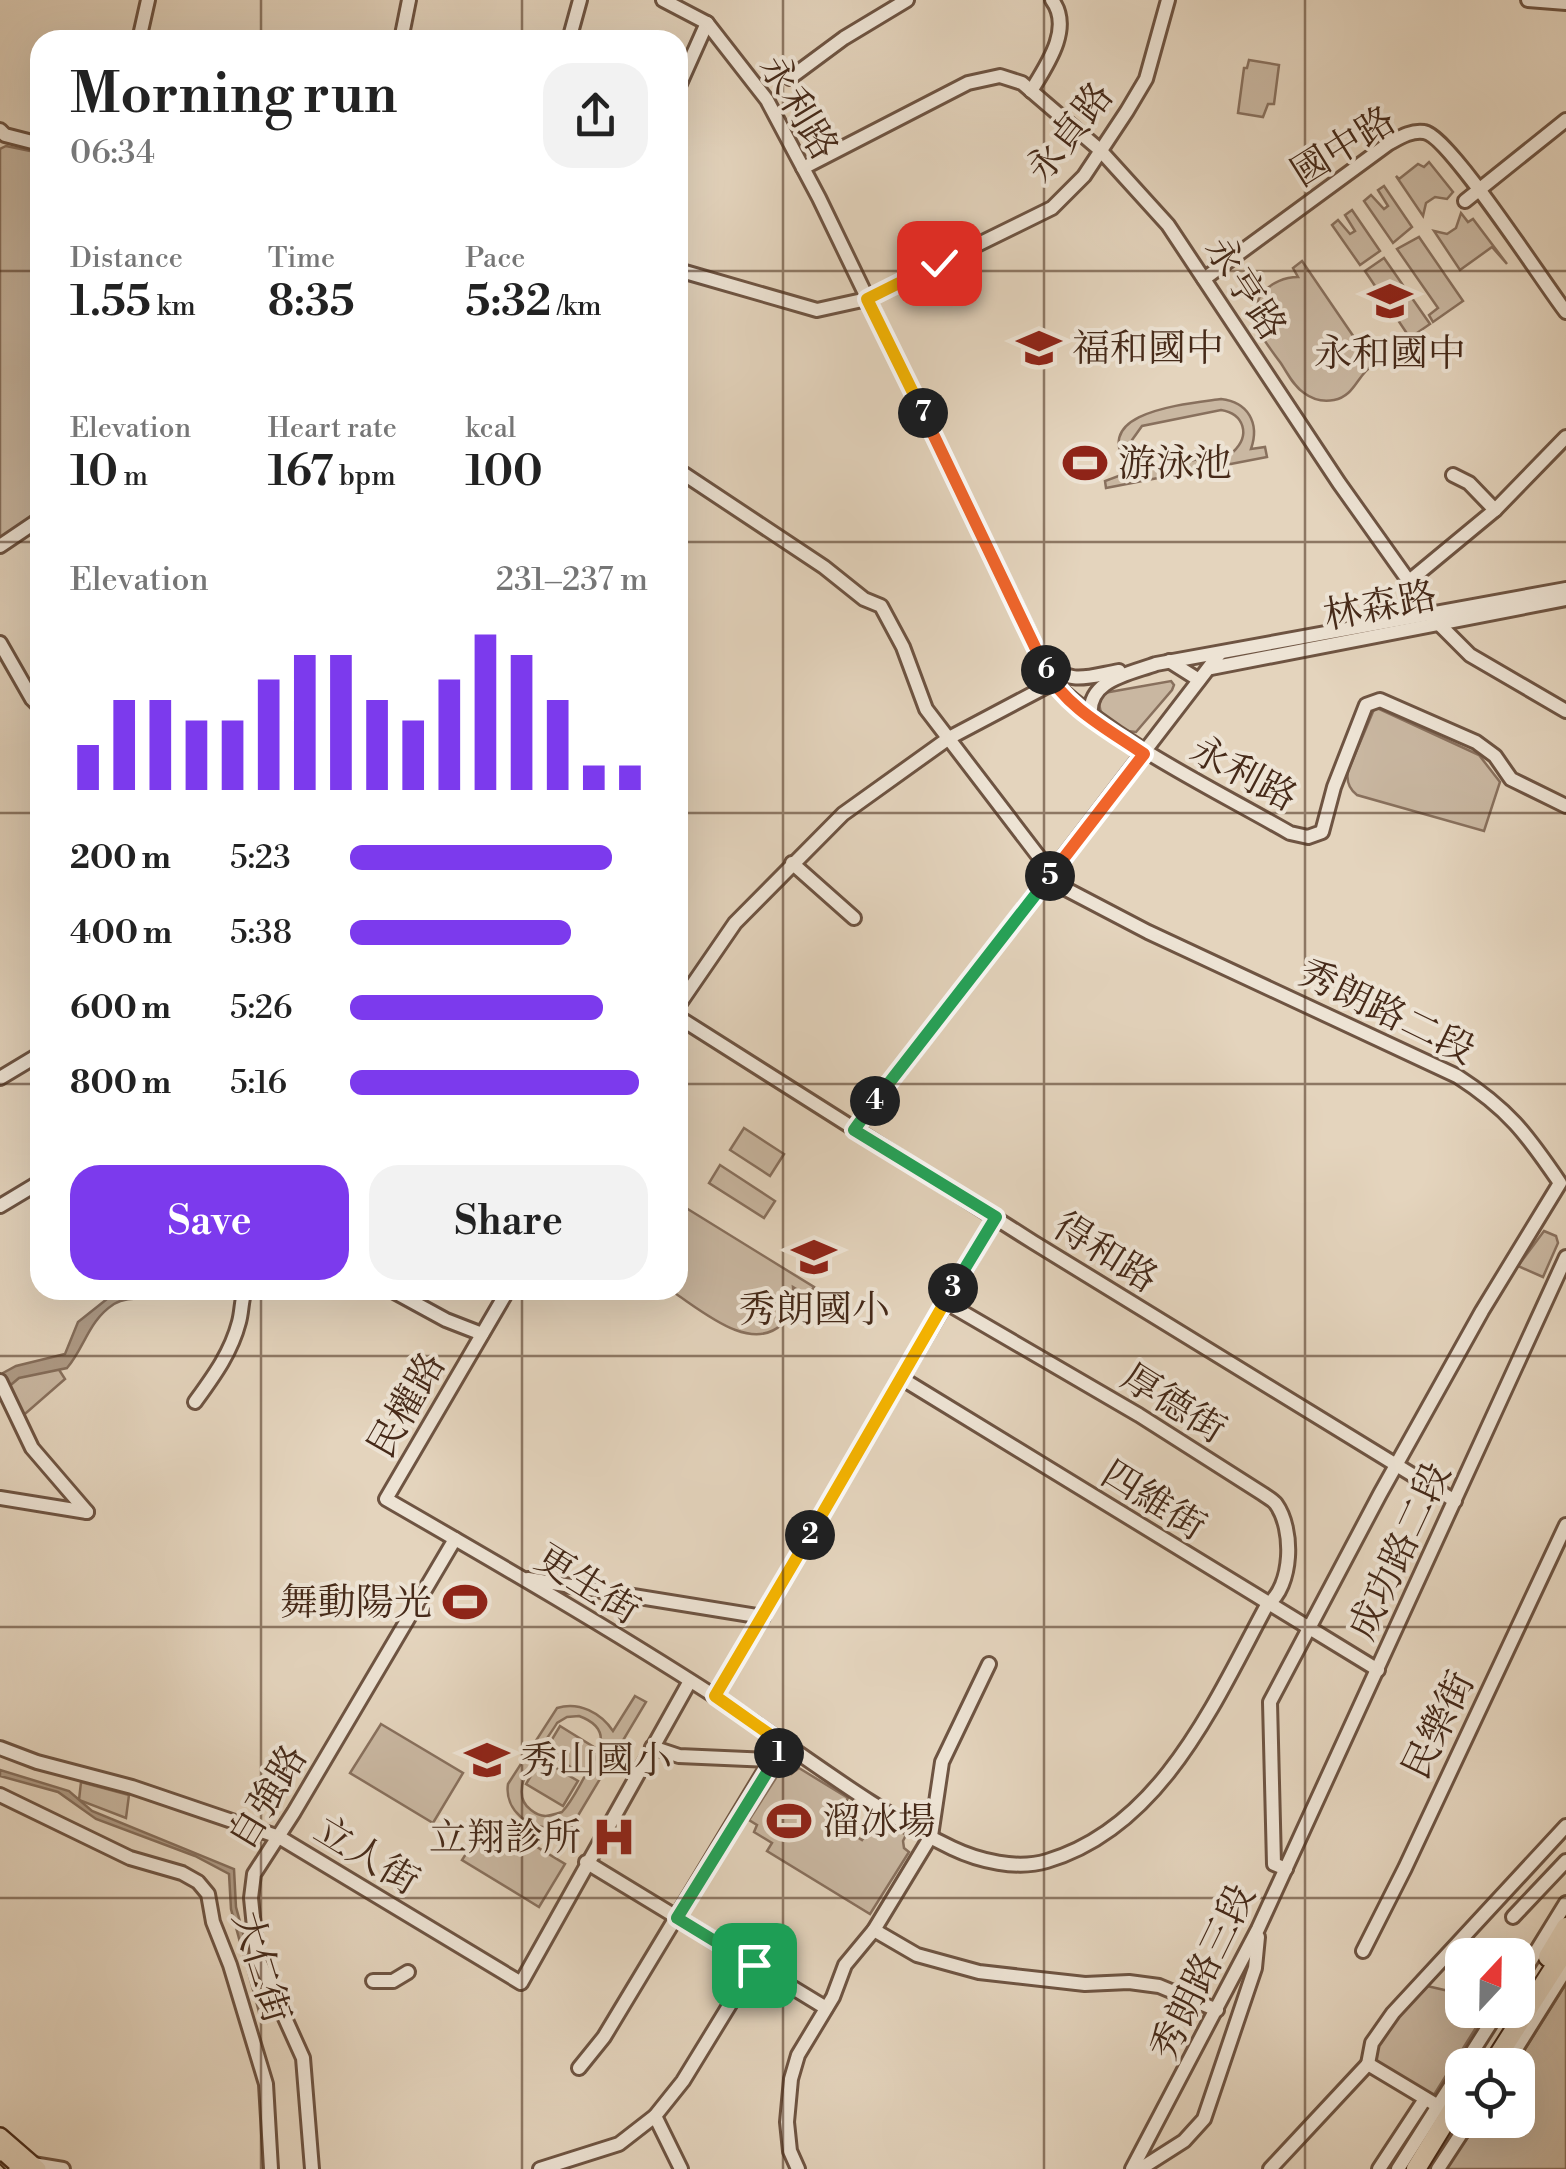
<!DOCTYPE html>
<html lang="en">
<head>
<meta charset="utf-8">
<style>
	:root { --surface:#fff; --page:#f2f2f2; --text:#222; --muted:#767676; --accent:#7c3aed }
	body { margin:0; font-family:"Libre Bodoni","Noto Serif TC",serif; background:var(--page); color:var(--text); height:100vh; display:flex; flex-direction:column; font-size:38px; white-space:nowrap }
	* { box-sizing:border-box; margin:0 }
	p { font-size:32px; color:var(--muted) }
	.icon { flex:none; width:55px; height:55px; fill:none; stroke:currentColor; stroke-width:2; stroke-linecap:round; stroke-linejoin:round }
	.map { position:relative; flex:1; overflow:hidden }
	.side { position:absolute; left:30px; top:30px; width:658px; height:1270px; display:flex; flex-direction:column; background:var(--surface); border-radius:30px; box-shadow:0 10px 40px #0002 }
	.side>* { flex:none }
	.needle { width:65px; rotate:22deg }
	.controls { position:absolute; left:1445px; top:1938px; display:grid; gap:20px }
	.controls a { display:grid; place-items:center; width:90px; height:90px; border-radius:20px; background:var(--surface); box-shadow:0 10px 40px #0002; font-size:50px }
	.pin { position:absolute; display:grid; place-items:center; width:85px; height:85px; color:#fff; margin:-42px; border-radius:20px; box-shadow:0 5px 15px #0006 }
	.km { position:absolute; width:50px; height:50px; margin:-25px; border-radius:50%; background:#222; color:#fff; font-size:28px; line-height:50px; text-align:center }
	.round { display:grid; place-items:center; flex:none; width:105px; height:105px; border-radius:30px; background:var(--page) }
	.overview { display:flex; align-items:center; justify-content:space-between; height:170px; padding:0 40px }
	h1 { font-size:55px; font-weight:600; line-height:75px }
	.metrics { display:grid; grid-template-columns:repeat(3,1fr); gap:15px; height:170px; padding:10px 40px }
	.metrics div { display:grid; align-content:center }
	.metrics b { font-size:42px; font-weight:600 }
	.metrics small { font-size:28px; font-weight:400 }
	.metrics p { font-size:28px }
	.chart { height:280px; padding:20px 40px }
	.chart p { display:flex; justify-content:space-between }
	.chart svg { width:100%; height:180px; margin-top:10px; stroke:var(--accent); stroke-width:6 }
	.action { display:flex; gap:20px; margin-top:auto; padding:20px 40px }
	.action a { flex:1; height:115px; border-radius:30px; background:var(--accent); color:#fff; font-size:40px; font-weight:600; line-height:115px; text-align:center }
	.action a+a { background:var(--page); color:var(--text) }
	ul { padding:0 40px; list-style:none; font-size:32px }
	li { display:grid; grid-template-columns:160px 120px 1fr; align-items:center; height:75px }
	li i { height:25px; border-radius:12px; background:var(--accent) }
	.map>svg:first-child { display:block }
	.green { fill:#c9b7a1; stroke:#88705d; stroke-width:2.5; fill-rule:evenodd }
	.water { fill:#ae9a85; stroke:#846d5a; stroke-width:2.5 }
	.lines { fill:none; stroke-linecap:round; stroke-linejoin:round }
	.minor-casing { stroke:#6e5442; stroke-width:18 }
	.major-casing { stroke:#462a19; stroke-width:20 }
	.highway-casing { stroke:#462a19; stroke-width:22 }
	.minor { stroke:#ede3d4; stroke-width:12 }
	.major { stroke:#e4d4bd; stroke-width:15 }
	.highway { stroke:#e4d4bd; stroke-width:18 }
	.rail { stroke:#462a19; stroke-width:2.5; stroke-dasharray:18 18; stroke-linecap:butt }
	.split-1-casing { stroke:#fff; stroke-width:20 }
	.split-2-casing { stroke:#fff; stroke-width:20 }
	.split-3-casing { stroke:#fff; stroke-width:20 }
	.split-4-casing { stroke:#fff; stroke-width:20 }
	.split-5-casing { stroke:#fff; stroke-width:20 }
	.split-6-casing { stroke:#fff; stroke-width:20 }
	.split-7-casing { stroke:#fff; stroke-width:20 }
	.split-8-casing { stroke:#fff; stroke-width:20 }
	.split-1 { stroke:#22a559; stroke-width:12 }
	.split-2 { stroke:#f5b400; stroke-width:12 }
	.split-3 { stroke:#f5b400; stroke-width:12 }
	.split-4 { stroke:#22a559; stroke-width:12 }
	.split-5 { stroke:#22a559; stroke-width:12 }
	.split-6 { stroke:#f0652b; stroke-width:12 }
	.split-7 { stroke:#f0652b; stroke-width:12 }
	.split-8 { stroke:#f5b400; stroke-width:12 }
	.grid { fill:none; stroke:#462a19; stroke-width:2.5; stroke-opacity:0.55 }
	.labels { text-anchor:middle; stroke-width:8; stroke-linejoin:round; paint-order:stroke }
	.street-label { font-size:38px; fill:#462a19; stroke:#ede3d4 }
	.poi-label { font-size:38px; fill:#462a19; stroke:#ede3d4; text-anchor:start }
</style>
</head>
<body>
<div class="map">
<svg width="1566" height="2169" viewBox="0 0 1566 2169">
	<rect width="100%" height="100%" fill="#e4d4bd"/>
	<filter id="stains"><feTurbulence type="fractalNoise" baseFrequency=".002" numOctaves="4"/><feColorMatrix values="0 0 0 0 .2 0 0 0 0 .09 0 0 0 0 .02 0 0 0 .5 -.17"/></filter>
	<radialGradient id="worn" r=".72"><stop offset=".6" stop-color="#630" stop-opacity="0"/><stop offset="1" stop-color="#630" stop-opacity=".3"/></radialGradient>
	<g class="green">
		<polygon points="1249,60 1279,65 1274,104 1268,104 1263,117 1238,113 1244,68 1247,68"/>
		<polygon points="6,146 40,153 40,512 0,539 0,149"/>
		<polygon points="1429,162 1453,192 1447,199 1435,197 1426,203 1423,216 1396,176 1399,179 1418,164 1424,167"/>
		<polygon points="1384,186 1412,227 1393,243 1364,201 1371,195 1384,209 1388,206 1378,190"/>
		<polygon points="1352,210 1380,251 1360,265 1332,225 1338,220 1350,234 1355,231 1345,215"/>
		<polygon points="1461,213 1468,222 1473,219 1507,264 1492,247 1460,270 1434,231 1447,234 1456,228"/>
		<polygon points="1419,237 1463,301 1433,322 1429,315 1438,308 1397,249"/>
		<polygon points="1384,258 1430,324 1401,344 1399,342 1408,335 1365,271"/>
		<path d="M1302 261 1373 365C1357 375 1355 396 1334 400 1323 402 1312 399 1304 393 1293 386 1287 372 1280 362 1272 351 1263 340 1258 329 1246 300 1271 277 1298 277L1293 268Z"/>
		<path d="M1221 399C1248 402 1260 423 1251 449L1265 447 1267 457 1106 488 1105 481 1132 471C1082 412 1186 404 1221 399ZM1221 410C1244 414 1251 435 1233 452L1154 468C1138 466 1130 456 1132 440L1142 426Z"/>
		<path d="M1171 681 1174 685 1172 690 1136 732C1116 731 1089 713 1104 693Z"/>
		<path d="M1375 707 1479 755 1500 782 1484 831 1357 795C1349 789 1346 782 1348 771Z"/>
		<polygon points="744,1128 784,1154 770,1176 730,1150"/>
		<polygon points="720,1165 775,1201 764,1218 709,1183"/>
		<path d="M678 1203 814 1287 808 1296 793 1287C794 1301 793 1314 782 1324 750 1355 699 1308 670 1290H678Z"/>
		<polygon points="1544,1231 1556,1236 1558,1243 1543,1277 1518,1266"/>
		<polygon points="56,1365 65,1379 18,1420 1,1385 32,1369"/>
		<path d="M635 1696 646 1702 564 1839 553 1833 555 1827C530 1831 504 1810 508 1784L557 1708C579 1701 601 1713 613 1731ZM579 1716C615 1729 599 1753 585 1776 578 1788 572 1801 562 1812 550 1816 542 1819 531 1810 503 1790 545 1744 557 1723L567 1717Z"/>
		<polygon points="381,1724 463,1773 433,1823 350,1773"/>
		<polygon points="560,1726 597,1749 582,1774 545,1751"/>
		<polygon points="541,1759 578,1781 563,1806 526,1784"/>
		<polygon points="799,1768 848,1798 834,1822 862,1840 878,1817 906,1835 903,1841 904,1848 909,1852 870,1914 767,1851 772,1843 754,1832 757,1825 749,1820 781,1770 791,1774"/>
		<polygon points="81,1782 129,1795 126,1818 79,1800"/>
		<polygon points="489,1818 565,1864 539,1907 462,1860"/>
		<polygon points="1566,1984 1566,2169 1445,2169 1480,2120 1518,2120 1518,2065 1515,2065"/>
		<polygon points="1427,1986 1462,1994 1462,2010 1487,2010 1432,2098 1373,2060 1380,2037"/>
	</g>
	<g class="water">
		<path d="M174 1290C157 1306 133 1292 114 1304 88 1321 85 1347 67 1368L19 1378 0 1394 3 1373 16 1366 65 1354 78 1322 117 1291Z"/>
		<polygon points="0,1770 69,1791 92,1811 234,1869 236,1907 264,2010 259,2012 231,1909 229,1874 195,1856 96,1819 58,1792 0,1776"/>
	</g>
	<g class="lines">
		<g class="minor-casing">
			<g id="minor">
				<path d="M663 0 707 23 767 100 819 198 1053 683C1124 747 1208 786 1290 833L1308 837 1322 832 1334 787 1366 705 1380 700 1476 742 1495 756 1511 779 1566 806"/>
				<polyline points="1528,0 1566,3"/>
				<polyline points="139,40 148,0"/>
				<polyline points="401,40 409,0"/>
				<polyline points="569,40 580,0"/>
				<polyline points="790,78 844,38 907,0"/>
				<polyline points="678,88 707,23"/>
				<path d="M1031 91C1047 65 1073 28 1052 0"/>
				<polyline points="0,130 5,135 40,144"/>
				<polyline points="803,168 968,83 1000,76 1022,83 1100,150 1168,225 1339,483 1440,625 1470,655 1566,711"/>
				<polyline points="1465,201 1566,120"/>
				<polyline points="678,270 817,310 867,299 1052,208 1084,176 1127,111 1146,79 1168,0"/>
				<path d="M1204 279 1388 144C1399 138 1411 130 1424 132 1449 135 1544 284 1566 312"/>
				<path d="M678 470 824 567 864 599 881 606 903 647 926 709 1062 887 1148 932 1457 1076C1508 1109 1526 1133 1560 1183L1482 1311 1380 1494 1270 1702 1274 1864 1286 1869"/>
				<polyline points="1453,475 1469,483 1495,510"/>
				<polyline points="0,546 40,519"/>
				<polyline points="1408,582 1495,510 1566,437"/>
				<polyline points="0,643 32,699 40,707"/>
				<path d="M1047 661C1068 687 1090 676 1119 671"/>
				<polyline points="1169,661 1199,680"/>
				<polyline points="1211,668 1566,599"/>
				<path d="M1091 717C1086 680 1129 674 1156 664L1566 589"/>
				<polyline points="792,863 854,918"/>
				<polyline points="678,1006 735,923 843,814 949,738 1053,683"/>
				<polyline points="678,1017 1033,1242 1455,1501"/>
				<polyline points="0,1078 40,1054"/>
				<polyline points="854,1130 1220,653"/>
				<polyline points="0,1206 40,1182"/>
				<polyline points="391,1290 446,1320 482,1334"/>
				<path d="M508 1290 386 1499C497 1563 609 1628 716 1697 794 1747 868 1808 952 1848 979 1861 1017 1870 1047 1861 1162 1827 1215 1701 1267 1605 1293 1586 1294 1529 1276 1504 1273 1500 1267 1497 1263 1494L1139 1415 945 1302"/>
				<polyline points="901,1378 1378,1670"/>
				<polyline points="0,1381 32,1448 87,1512"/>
				<path d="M195 1402C213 1377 231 1353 239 1322 242 1311 241 1302 245 1290"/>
				<polyline points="0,1498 87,1512"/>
				<polyline points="528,1579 763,1617"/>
				<polyline points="715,1696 996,1217"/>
				<polyline points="652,1747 679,1756 771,1760"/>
				<polyline points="0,1748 37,1762 132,1787 279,1837 521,1983 690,1681"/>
				<polyline points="0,1795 130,1858 182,1873 198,1882 208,1894 213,1922 230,1965 266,2084 271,2169"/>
				<polyline points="586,1862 826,2008"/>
				<polyline points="1513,1917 1566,1861"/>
				<polyline points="874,1930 917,1955 979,1972 1085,1984 1129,1982 1159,1986 1217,2010"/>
				<polyline points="1363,1951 1405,1868 1566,1525"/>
				<polyline points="373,1981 393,1981 408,1972"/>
				<polyline points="1518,1981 1566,1903"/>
				<polyline points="1368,2064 1372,2043 1393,2013 1566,1826"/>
				<polyline points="1368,2064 1468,2124"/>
				<polyline points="1464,2065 1499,2010"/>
				<polyline points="1506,2065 1566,1969"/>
				<polyline points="579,2068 604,2037 771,1760 786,1745"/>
				<polyline points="655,2116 681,2169"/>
				<polyline points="33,2164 63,2169"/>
				<polyline points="312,2169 303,2058 257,1956 251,1898 254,1874 294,1812 455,1539"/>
				<polyline points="540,2169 619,2144 655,2116 683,2081 754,1965"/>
				<polyline points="798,2169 790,2151 787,2122 791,2079 798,2055 833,1997 845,1965 874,1930 931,1836 942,1762 989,1664"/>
				<polyline points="1132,2169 1258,1929 1566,1257"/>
				<polyline points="1140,2169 1184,2141 1204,2119 1255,1968 1258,1937"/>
				<polyline points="1270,2169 1368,2064"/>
				<polyline points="1379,2169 1425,2099"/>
				<polyline points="1398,2169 1462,2068"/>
				<polyline points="1438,2169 1470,2120"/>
			</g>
		</g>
		<g class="major-casing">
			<polyline id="major" points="0,2136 38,2169"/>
		</g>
		<g class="highway-casing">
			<g id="highway">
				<polyline points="1548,1957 1566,1927"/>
				<polyline points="1492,2065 1566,1949"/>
				<polyline points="0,2150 19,2169"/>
				<polyline points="1416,2169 1462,2094"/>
			</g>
		</g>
		<use href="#minor" class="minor"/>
		<use href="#major" class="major"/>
		<use href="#highway" class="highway"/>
		<polyline class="rail" points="0,2161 9,2169"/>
	</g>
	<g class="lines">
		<g class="split-1-casing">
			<polyline id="split-1" points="754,1965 677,1918 779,1753"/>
		</g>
		<g class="split-2-casing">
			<polyline id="split-2" points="779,1753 786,1746 715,1696 810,1535"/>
		</g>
		<g class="split-3-casing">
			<polyline id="split-3" points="810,1535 953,1288"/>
		</g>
		<g class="split-4-casing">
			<polyline id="split-4" points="875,1101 854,1130 996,1217 953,1288"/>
		</g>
		<g class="split-5-casing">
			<polyline id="split-5" points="875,1101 1050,876"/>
		</g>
		<g class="split-6-casing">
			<path id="split-6" d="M1046 670C1065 707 1111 731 1144 754L1050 876"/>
		</g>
		<g class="split-7-casing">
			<polyline id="split-7" points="923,413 1046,670"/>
		</g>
		<g class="split-8-casing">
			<polyline id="split-8" points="923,413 867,299 939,263"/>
		</g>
		<use href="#split-1" class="split-1"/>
		<use href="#split-2" class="split-2"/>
		<use href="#split-3" class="split-3"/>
		<use href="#split-4" class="split-4"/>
		<use href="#split-5" class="split-5"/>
		<use href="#split-6" class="split-6"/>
		<use href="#split-7" class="split-7"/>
		<use href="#split-8" class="split-8"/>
	</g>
	<path class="grid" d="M261 0V40M522 0V40M783 0V2169M1044 0V2169M1305 0V2169M0 271H40M678 271H1566M0 542H40M678 542H1566M0 813H40M678 813H1566M0 1084H40M678 1084H1566M261 1290V2169M522 1290V2169M0 1356H1566M0 1627H1566M0 1898H1566"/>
	<defs>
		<g id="school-bare" transform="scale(3.45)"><path d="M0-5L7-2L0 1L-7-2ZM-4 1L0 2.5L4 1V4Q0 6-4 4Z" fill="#8f2418" stroke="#ede3d4" stroke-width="2.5" paint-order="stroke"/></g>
		<g id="stadium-bare" transform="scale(3.45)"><path d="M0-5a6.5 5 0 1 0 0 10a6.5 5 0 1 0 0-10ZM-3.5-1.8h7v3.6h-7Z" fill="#8f2418" stroke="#ede3d4" stroke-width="2.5" paint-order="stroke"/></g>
		<g id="hospital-bare" transform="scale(3.45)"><path d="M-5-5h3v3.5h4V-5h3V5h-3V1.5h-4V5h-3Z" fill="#8f2418" stroke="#ede3d4" stroke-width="2.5" paint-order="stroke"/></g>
	</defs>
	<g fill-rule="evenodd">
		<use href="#school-bare" x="1390" y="301"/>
		<use href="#school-bare" x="1039" y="348"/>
		<use href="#stadium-bare" x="1085" y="463"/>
		<use href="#school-bare" x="814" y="1257"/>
		<use href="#stadium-bare" x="465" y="1602"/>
		<use href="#school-bare" x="487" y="1760"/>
		<use href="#stadium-bare" x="789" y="1821"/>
		<use href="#hospital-bare" x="614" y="1837"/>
	</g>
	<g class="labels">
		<g class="street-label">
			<text transform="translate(799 107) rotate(59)" y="13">永利路</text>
			<text transform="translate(1069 132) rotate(-52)" y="13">永貞路</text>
			<text transform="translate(1343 146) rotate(-32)" y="13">國中路</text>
			<text transform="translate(1246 288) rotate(57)" y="13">永亨路</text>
			<text transform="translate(1380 605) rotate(-11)" y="13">林森路</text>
			<text transform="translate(1244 773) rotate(28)" y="13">永利路</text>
			<text transform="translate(1387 1011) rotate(26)" y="13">秀朗路二段</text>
			<text transform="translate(1106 1252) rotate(32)" y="13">得和路</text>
			<text transform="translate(1174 1403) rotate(32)" y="13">厚德街</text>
			<text transform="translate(406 1405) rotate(-60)" y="13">民權路</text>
			<text transform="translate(1154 1500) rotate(32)" y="13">四維街</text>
			<text transform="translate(1399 1551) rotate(-65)" y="13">成功路二段</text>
			<text transform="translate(588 1584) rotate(32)" y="13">更生街</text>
			<text transform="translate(1438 1725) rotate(-64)" y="13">民樂街</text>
			<text transform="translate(267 1797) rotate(-59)" y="13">自強路</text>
			<text transform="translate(367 1855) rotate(31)" y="13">立人街</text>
			<text transform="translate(262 1967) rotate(73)" y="13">大仁街</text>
			<text transform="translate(1202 1972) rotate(-64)" y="13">秀朗路三段</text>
		</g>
		<g class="poi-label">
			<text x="1072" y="361">福和國中</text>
			<text x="1390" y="366" text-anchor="middle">永和國中</text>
			<text x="1118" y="476">游泳池</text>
			<text x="814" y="1322" text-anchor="middle">秀朗國小</text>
			<text x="432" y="1615" text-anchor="end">舞動陽光</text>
			<text x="520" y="1773">秀山國小</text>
			<text x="822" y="1834">溜冰場</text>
			<text x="581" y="1850" text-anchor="end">立翔診所</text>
		</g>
	</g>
	<rect width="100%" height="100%" filter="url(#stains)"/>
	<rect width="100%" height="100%" fill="url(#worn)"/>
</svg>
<div class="controls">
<a><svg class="needle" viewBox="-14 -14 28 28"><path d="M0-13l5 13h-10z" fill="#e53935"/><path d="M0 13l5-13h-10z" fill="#767676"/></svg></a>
<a><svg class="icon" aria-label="locate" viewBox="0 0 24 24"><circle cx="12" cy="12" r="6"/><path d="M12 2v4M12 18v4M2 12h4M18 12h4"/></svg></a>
</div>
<div class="pin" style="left:754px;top:1965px;background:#1e9e55"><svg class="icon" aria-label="arrive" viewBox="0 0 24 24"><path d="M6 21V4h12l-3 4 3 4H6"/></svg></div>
<div class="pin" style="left:939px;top:263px;background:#d93025"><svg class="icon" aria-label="check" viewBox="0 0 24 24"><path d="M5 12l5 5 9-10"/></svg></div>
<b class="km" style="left:779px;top:1753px">1</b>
<b class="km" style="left:810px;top:1535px">2</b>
<b class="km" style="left:953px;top:1288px">3</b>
<b class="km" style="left:875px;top:1101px">4</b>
<b class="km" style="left:1050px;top:876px">5</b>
<b class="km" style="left:1046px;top:670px">6</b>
<b class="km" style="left:923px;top:413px">7</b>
<section class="side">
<div class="overview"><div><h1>Morning run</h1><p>06:34</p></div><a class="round"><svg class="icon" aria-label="share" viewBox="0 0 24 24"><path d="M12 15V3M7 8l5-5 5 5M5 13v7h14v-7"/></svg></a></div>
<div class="metrics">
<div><p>Distance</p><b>1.55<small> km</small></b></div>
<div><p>Time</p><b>8:35</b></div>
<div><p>Pace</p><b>5:32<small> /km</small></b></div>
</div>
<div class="metrics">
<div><p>Elevation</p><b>10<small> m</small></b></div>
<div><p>Heart rate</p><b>167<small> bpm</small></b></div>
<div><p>kcal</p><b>100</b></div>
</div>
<div class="chart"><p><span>Elevation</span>231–237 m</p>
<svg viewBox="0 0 160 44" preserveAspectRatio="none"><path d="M5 44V33M15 44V22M25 44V22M35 44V27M45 44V27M55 44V17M65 44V11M75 44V11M85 44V22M95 44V27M105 44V17M115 44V6M125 44V11M135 44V22M145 44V38M155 44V38"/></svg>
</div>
<ul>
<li><b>200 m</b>5:23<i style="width:88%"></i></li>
<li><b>400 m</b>5:38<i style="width:74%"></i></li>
<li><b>600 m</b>5:26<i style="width:85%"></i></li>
<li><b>800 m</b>5:16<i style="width:97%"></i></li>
</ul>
<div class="action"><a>Save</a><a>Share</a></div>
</section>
</div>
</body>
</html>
